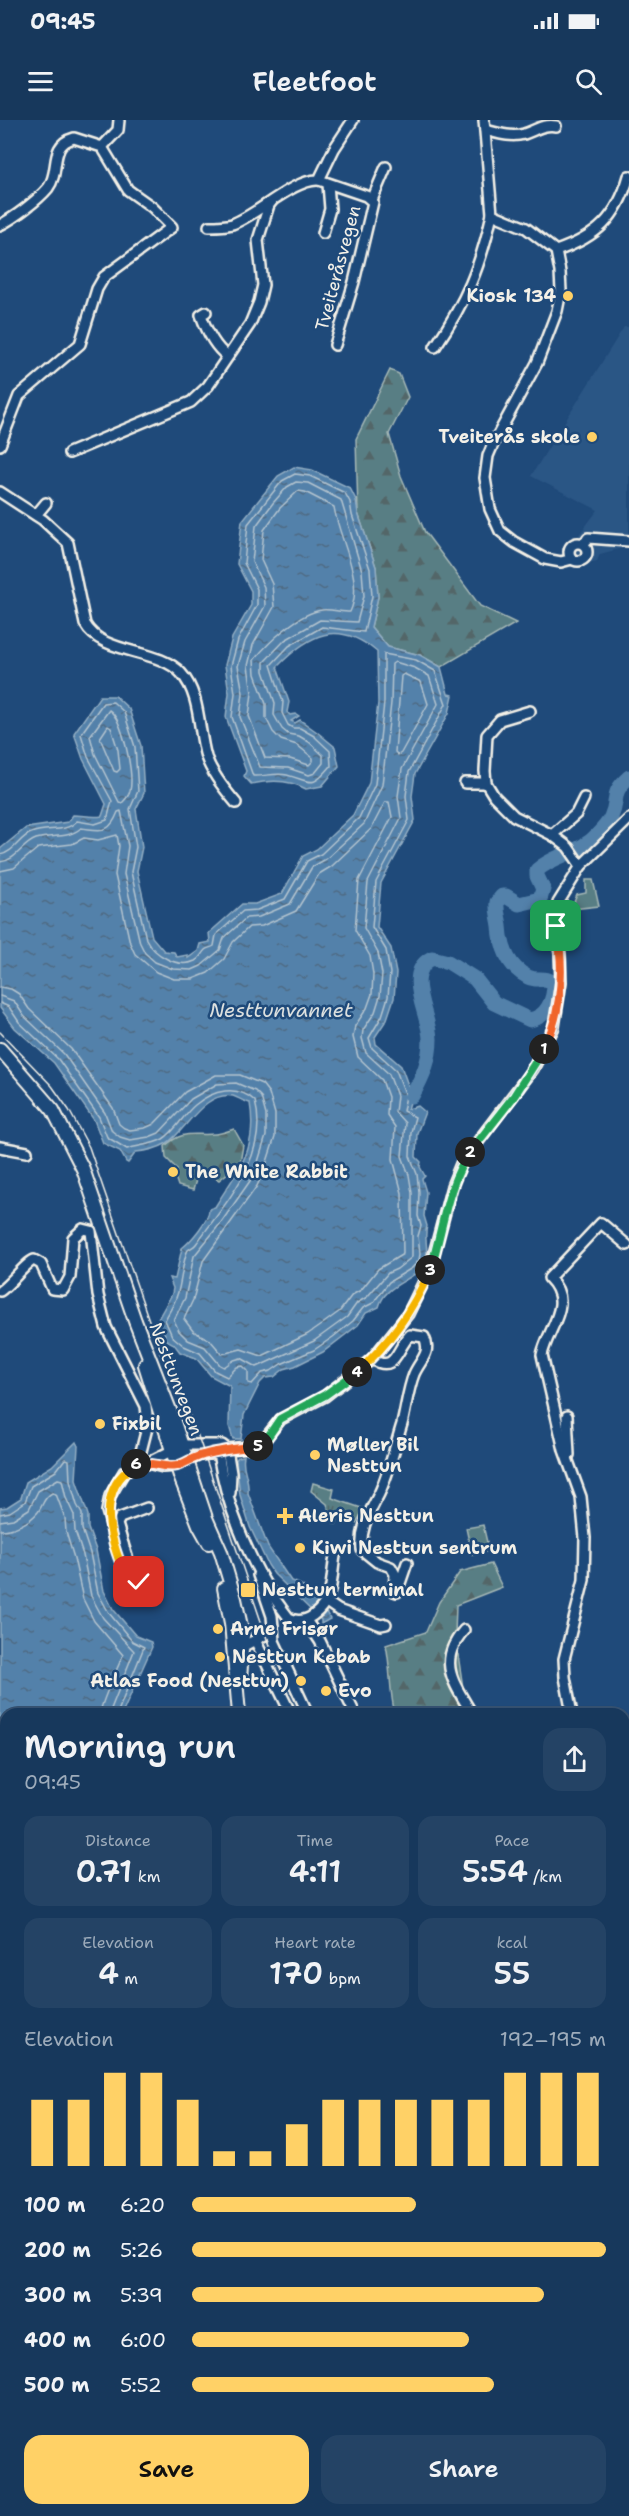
<!DOCTYPE html>
<html lang="en">
<head>
<meta charset="utf-8">
<style>
	:root { --surface:#17385c; --page:#244365; --text:#f1f3f6; --muted:#9eacbb; --line:#365272; --accent:#ffd166 }
	body { margin:0; font-family:"Shantell Sans",sans-serif; background:var(--page); color:var(--text); height:100vh; display:flex; flex-direction:column; font-size:22px; white-space:nowrap }
	* { box-sizing:border-box; margin:0 }
	p { font-size:20px; color:var(--muted) }
	.icon { flex:none; width:33px; height:33px; fill:none; stroke:currentColor; stroke-width:2; stroke-linecap:round; stroke-linejoin:round }
	.map { position:relative; flex:1; overflow:hidden }
	.drawer { position:absolute; left:0px; top:1588px; width:630px; height:808px; display:flex; flex-direction:column; background:var(--surface); border-radius:18px 18px 0 0; box-shadow:0 2px 4px #0004,0 0 0 2px var(--line) }
	.drawer>* { flex:none }
	.pin { position:absolute; display:grid; place-items:center; width:51px; height:51px; color:#fff; margin:-26px; border-radius:12px; box-shadow:0 3px 9px #0006 }
	.km { position:absolute; width:30px; height:30px; margin:-15px; border-radius:50%; background:#222; color:#fff; font-size:16px; line-height:30px; text-align:center }
	.round { display:grid; place-items:center; flex:none; width:63px; height:63px; border-radius:18px; background:var(--page) }
	.headline { display:flex; align-items:center; justify-content:space-between; height:102px; padding:0 24px }
	h1 { font-size:33px; font-weight:600; line-height:45px }
	.stats { display:grid; grid-template-columns:repeat(3,1fr); gap:9px; height:102px; padding:6px 24px }
	.stats div { display:grid; align-content:center; border-radius:15px; background:var(--page); text-align:center }
	.stats b { font-size:30px; font-weight:600 }
	.stats small { font-size:16px; font-weight:400 }
	.stats p { font-size:16px }
	.chart { height:168px; padding:12px 24px }
	.chart p { display:flex; justify-content:space-between }
	.chart svg { width:100%; height:108px; margin-top:6px; stroke:var(--accent); stroke-width:6 }
	.action { display:flex; gap:12px; margin-top:auto; padding:12px 24px }
	.action a { flex:1; height:69px; border-radius:18px; background:var(--accent); color:#111; font-size:24px; font-weight:600; line-height:69px; text-align:center }
	.action a+a { background:var(--page); color:var(--text) }
	ul { padding:0 24px; list-style:none; font-size:20px }
	li { display:grid; grid-template-columns:96px 72px 1fr; align-items:center; height:45px }
	li i { height:15px; border-radius:8px; background:var(--accent) }
	.status { display:flex; justify-content:space-between; align-items:center; height:42px; padding:0 30px; background:var(--surface); direction:ltr }
	.status svg { height:16px; fill:currentColor }
	header { display:flex; justify-content:space-between; align-items:center; height:78px; padding:0 24px; background:var(--surface); font-size:27px; font-weight:600 }
	.map>svg:first-child { display:block }
	.built { fill:#2c5685 }
	.grass { fill:url(#grass-tufts); stroke:#a6b8b6; stroke-width:1.5 }
	.forest { fill:url(#forest-firs); stroke:#a6b8b6; stroke-width:1.5 }
	.wetland { fill:url(#wetland-marsh); stroke:#a6b8b6; stroke-width:1.5 }
	.cemetery { fill:url(#cemetery-stones); stroke:#a6b8b6; stroke-width:1.5 }
	.park { fill:#597e84; stroke:#a6b8b6; stroke-width:1.5 }
	.water { fill:url(#water-ripples); stroke:#93aec3; stroke-width:1.5 }
	.lines { fill:none; stroke-linecap:round; stroke-linejoin:round }
	.shore { stroke:#b4c4cf; stroke-width:1.5 }
	.river { stroke:#5381aa; stroke-width:15 }
	.major-tunnel { stroke:#3f638a; stroke-width:12; stroke-dasharray:12 6; stroke-linecap:butt }
	.minor-casing { stroke:#f4f1e8; stroke-width:14 }
	.major-casing { stroke:#f4f1e8; stroke-width:16 }
	.minor { stroke:#1f4a7a; stroke-width:9 }
	.major { stroke:#1f4a7a; stroke-width:12 }
	.tram { stroke:#f4f1e8; stroke-width:1.5 }
	.split-1-casing { stroke:#fff; stroke-width:12 }
	.split-2-casing { stroke:#fff; stroke-width:12 }
	.split-3-casing { stroke:#fff; stroke-width:12 }
	.split-4-casing { stroke:#fff; stroke-width:12 }
	.split-5-casing { stroke:#fff; stroke-width:12 }
	.split-6-casing { stroke:#fff; stroke-width:12 }
	.split-7-casing { stroke:#fff; stroke-width:12 }
	.split-1 { stroke:#f0652b; stroke-width:8 }
	.split-2 { stroke:#22a559; stroke-width:8 }
	.split-3 { stroke:#22a559; stroke-width:8 }
	.split-4 { stroke:#f5b400; stroke-width:8 }
	.split-5 { stroke:#22a559; stroke-width:8 }
	.split-6 { stroke:#f0652b; stroke-width:8 }
	.split-7 { stroke:#f5b400; stroke-width:8 }
	.poi-dot { fill:#ffd166; stroke:#1f4a7a; stroke-width:2 }
	.labels { text-anchor:middle; stroke-width:5; stroke-linejoin:round; paint-order:stroke }
	.street-label { font-size:18px; fill:#f4f1e8; stroke:#1f4a7a }
	.poi-label { font-size:18px; font-weight:bold; fill:#f4f1e8; stroke:#1f4a7a; text-anchor:start }
	.water-label { font-size:20px; font-style:italic; fill:#dce0df; stroke:#1f4a7a }
</style>
</head>
<body>
<div class="status"><b>09:45</b><svg viewBox="0 0 49 12"><path d="M0 12V9h3v3zM5 12V6h3v6zM10 12V3h3v9zM15 12V0h3v12zM26 1h20v11H26zM47 4h2v5h-2z"/></svg></div>
<header><svg class="icon" aria-label="menu" viewBox="0 0 24 24"><path d="M4 6h16M4 12h16M4 18h16"/></svg>Fleetfoot<svg class="icon" aria-label="search" viewBox="0 0 24 24"><circle cx="10" cy="10" r="6"/><path d="M15 15l6 6"/></svg></header>
<div class="map">
<svg width="629" height="2396" viewBox="0 0 629 2396">
	<defs>
		<pattern id="grass-tufts" width="24" height="20" patternUnits="userSpaceOnUse" patternTransform="scale(1.5)"><rect width="24" height="20" fill="#597e84"/><path d="M3 7l-1-3M5 7V3M7 7l1-3M15 17l-1-3M17 17v-4M19 17l1-3" fill="none" stroke="#526668"/></pattern>
		<pattern id="forest-firs" width="22" height="20" patternUnits="userSpaceOnUse" patternTransform="scale(1.5)"><rect width="22" height="20" fill="#597e84"/><path d="M5 1l3.5 6h-7zM16 11l3.5 6h-7z" fill="#526668"/></pattern>
		<pattern id="wetland-marsh" width="20" height="14" patternUnits="userSpaceOnUse" patternTransform="scale(1.5)"><rect width="20" height="14" fill="#597e84"/><path d="M1 5h8M5 5V1M11 12h8M15 12V8" fill="none" stroke="#526668"/></pattern>
		<pattern id="cemetery-stones" width="16" height="16" patternUnits="userSpaceOnUse" patternTransform="scale(1.5)"><rect width="16" height="16" fill="#597e84"/><path d="M2 7V4a2 2 0 0 1 4 0v3zM10 15v-3a2 2 0 0 1 4 0v3z" fill="#526668"/></pattern>
		<pattern id="water-ripples" width="26" height="14" patternUnits="userSpaceOnUse" patternTransform="scale(1.5)"><rect width="26" height="14" fill="#5381aa"/><path d="M2 4q2-2 4 0t4 0M15 11q2-2 4 0t4 0" fill="none" stroke="#4f6a82"/></pattern>
	</defs>
	<rect width="100%" height="100%" fill="#1f4a7a"/>
	<filter id="ink" filterUnits="userSpaceOnUse"><feTurbulence type="fractalNoise" baseFrequency=".0167" numOctaves="2"/><feDisplacementMap in="SourceGraphic" scale="12" xChannelSelector="R" yChannelSelector="G"/><feConvolveMatrix kernelMatrix="1 2 1 2 8 2 1 2 1" color-interpolation-filters="sRGB"/></filter>
	<g filter="url(#ink)">
		<polygon class="built" points="624,207 629,207 629,426 600,434 597,441 573,446 555,446 598,390 531,356"/>
		<polygon class="grass" points="313,1363 334,1369 332,1378 364,1389 356,1403 339,1396 336,1404 334,1404 327,1384 311,1371"/>
		<g class="forest">
			<polygon points="390,250 399,254 408,277 389,314 401,356 425,412 480,486 516,503 441,547 420,535 388,527 371,507 378,477 376,447 358,393 356,319"/>
			<path d="M234 1009 243 1025 240 1043 219 1060 206 1052 196 1060 193 1070 178 1066 175 1057 177 1049 166 1038 165 1026C184 1009 193 1016 215 1014 221 1014 228 1011 234 1009Z"/>
			<path d="M491 1444 502 1467 456 1485 455 1515 467 1594H395C389 1571 391 1548 386 1525L426 1512 439 1482 460 1452Z"/>
		</g>
		<g class="wetland">
			<polygon points="3,2049 6,2049 6,2342 0,2319 0,2264 2,2256 0,2252 0,2051"/>
			<polygon points="18,2391 130,2391 128,2396 19,2396"/>
		</g>
		<polygon class="cemetery" points="624,2023 629,2024 629,2105 624,2098"/>
		<g class="park">
			<polygon points="586,760 593,760 599,786 571,789 577,775 586,773"/>
			<polygon points="483,1405 489,1431 472,1435 466,1408"/>
		</g>
		<g class="water">
			<path d="M294 347 312 350 350 368 356 380 358 393 376 447 378 477 371 507 388 527 420 535 441 547 448 574 453 575 449 593 415 654 412 676 415 700 381 763 377 807 391 828 396 853 394 878 387 899 375 917 376 924 401 946 412 976 408 989 418 986 425 992 417 1013 416 1037 421 1042 420 1047 425 1056 422 1059 426 1072 424 1096 427 1106C423 1119 430 1130 425 1142 415 1162 385 1163 379 1187L366 1193 358 1205 323 1232 295 1246 284 1249 274 1257 265 1258 260 1263 244 1295 241 1319H233L229 1306 230 1266 211 1256 196 1238 180 1232 174 1224 163 1218 165 1214 159 1208 158 1199 172 1174 173 1168 169 1158 175 1159 182 1128C190 1122 210 1099 209 1089L215 1087C238 1049 258 1031 250 983 244 982 239 978 233 976 203 971 187 1010 167 1023 157 1029 147 1031 136 1032L128 1043 126 1042 120 1031 103 1023 94 1000 54 943 15 908 0 888V729L26 708 68 702 73 695C83 695 93 698 102 696L106 684 83 639 74 613 100 576H115L129 589 141 626 144 673 136 689 142 727 137 751 152 817 164 831 174 832 177 837 188 835V838L198 831 200 824 210 822 209 813 242 784H255L282 774 303 736 317 729 353 695 369 663 378 583 377 532C338 499 309 514 277 547L289 582 287 592 290 595 296 594 299 596 291 601 295 603 300 600 317 612 335 627 339 646 322 666 306 669C289 659 269 660 251 664L244 656 246 651 226 597 229 573 225 545 232 518 251 485V471L237 444 242 401 278 356Z"/>
			<polygon points="76,1322 78,1326 76,1360 88,1395 88,1408 96,1430 104,1471 113,1489 136,1516 151,1522 152,1527 122,1594 6,1594 6,1654 0,1654 0,1388 7,1387 21,1378 26,1362 52,1346"/>
			<path d="M244 1336C241 1350 250 1357 248 1373L268 1427 291 1461C307 1464 322 1484 330 1499L321 1504V1500L274 1454 268 1445 250 1407 240 1375 236 1340 238 1337Z"/>
		</g>
		<g class="lines">
			<g class="shore">
				<path d="M295 354 310 356 345 373 350 382 352 395 370 449 372 476 364 512 322 507 289 526 271 545 283 582 282 593 288 605 293 608H300L314 616 330 631 331 646C312 669 312 662 287 655 276 652 263 657 253 656L232 597 235 573 231 546 238 520 257 485V469L244 443 248 404 282 361Z"/>
				<polygon points="296,362 308,363 341,380 362,451 364,476 357,502 320,500 285,520 264,542 264,551 275,583 274,595 282,609 288,614 299,616 309,622 323,635 323,643 315,653 309,655 288,648 260,647 240,597 243,573 238,546 245,522 265,486 264,467 252,442 256,406 273,383 287,367"/>
				<path d="M298 371 305 372 334 387C339 420 365 460 350 492 341 492 331 489 322 490 298 493 268 523 254 540L255 554 266 584V598L273 612 281 620 297 625 313 638V641L309 645 290 639 265 638 249 596 252 573 248 546 253 525 274 487 272 464 261 440 264 410 280 388Z"/>
				<polygon points="404,554 421,562 428,584 401,633 398,635 395,632 401,556"/>
				<path d="M109 590C123 599 134 654 130 671 129 676 125 680 122 683L119 682 95 634 90 616Z"/>
				<polygon points="108,606 111,608 118,630 120,649 117,652 114,651 100,618"/>
				<path d="M0 735C13 733 20 717 31 713 47 706 64 714 77 701L95 704 107 700 112 681 88 637 81 614 103 583 113 582 124 592 135 627 138 671 130 689 136 727 131 752 146 819C154 835 178 849 195 841 201 838 201 834 205 830 207 828 211 828 214 826L216 815 243 791 257 790 285 779 307 741 321 734 359 698 375 664 384 583V534L416 540 435 551 446 584 409 652 406 676 409 700 376 762 372 807 386 830 390 853 388 877 382 896 369 918 372 928 396 950 406 976 403 991 415 997 411 1012 410 1036 417 1054 419 1072 418 1096 421 1106 418 1116 420 1134 419 1140 412 1148 389 1162 373 1183 363 1188 353 1201 333 1217 314 1230 281 1244 271 1251 262 1253 252 1264 248 1263V1251L243 1246 237 1247 227 1257 215 1251 200 1233 184 1226 172 1216 165 1200C169 1192 175 1183 177 1175 181 1166 183 1137 188 1130 190 1128 194 1127 196 1124 225 1083 270 1036 255 981 237 964 213 970 195 985 183 995 176 1011 163 1019 152 1025 139 1025 127 1029L107 1017 99 997 58 939 19 902 9 887 0 883"/>
				<path d="M0 742C16 741 22 724 36 719 52 714 67 720 81 708 101 710 109 715 118 692L121 691 128 726 124 754 140 823 145 833 155 842 173 849 192 850 201 846 220 830 224 818 246 798 259 797 290 784 312 747 326 739 364 704 382 665 391 583 392 544 395 542 415 548 429 556 438 584 402 649 398 676 401 698 368 762 364 808 378 833 382 854 380 876 375 892 363 910 362 918 366 933 389 954 397 976 395 992 405 1003 402 1036 409 1055 412 1073V1137L397 1149 388 1153 367 1177 357 1183 347 1197 314 1221 257 1247 241 1238 234 1240 224 1247 220 1245 205 1227 188 1220 179 1211 174 1200 185 1178 194 1136 220 1104 250 1061 257 1045 266 1016V995L261 977 255 971 236 963 217 964 191 979 159 1013 149 1017 130 1020 120 1017 112 1011 105 993 64 934 24 896 14 881 0 876"/>
				<polyline points="0,751 14,748 38,728 72,724 84,718 98,720 117,715 119,726 115,755 130,823 135,834 156,852 174,859 193,859 208,853 224,839 233,822 249,807 262,806 296,791 319,754 332,746 371,709 385,682 389,682 392,697 359,760 355,810 370,836 373,854 372,874 367,888 355,906 353,917 358,937 382,960 388,977 387,995 395,1007 393,1039 402,1073 403,1134 378,1149 361,1170 352,1175 340,1191 321,1205 308,1214 262,1236 241,1229 222,1234 210,1220 193,1211 184,1199 193,1180 203,1141 257,1066 265,1048 275,1017 275,994 269,973 262,964 240,955 216,955 185,972 154,1004 145,1008 130,1010 124,1008 119,1004 113,988 71,929 29,889 19,874 11,869 0,867"/>
				<polyline points="0,1394 10,1392 25,1382 31,1366 56,1351 65,1339 69,1340 70,1361 77,1385 82,1394 82,1409 90,1433 98,1473 109,1493 132,1521 144,1527 117,1594"/>
				<polyline points="0,1401 13,1399 29,1389 38,1371 58,1359 62,1360 66,1378 74,1395 75,1411 83,1435 91,1476 103,1498 134,1531 109,1594"/>
				<path d="M0 1410C14 1410 29 1403 38 1392 44 1384 43 1378 52 1373L56 1374 65 1398 66 1412 74 1438 83 1479 94 1501 123 1535C117 1550 101 1581 100 1594"/>
			</g>
			<path class="river" d="M412 976C423 956 430 941 430 919 430 896 402 853 432 838L448 842 475 859 494 883 530 900C547 897 554 880 554 864 545 855 538 862 528 857 508 847 501 826 500 806 499 797 496 791 497 782L502 776H506L519 784 540 779 543 769 537 756V750C555 734 581 733 597 715 602 710 608 704 611 697 620 677 609 675 629 657"/>
			<g class="major-tunnel">
				<polyline points="0,1966 6,1970"/>
				<polyline points="624,2136 629,2135"/>
			</g>
			<g class="minor-casing">
				<g id="minor">
					<polyline points="484,0 492,94 526,108 556,131 560,152 561,171 557,191 537,243 494,322 488,336 485,358 490,389 500,411 514,422 545,439 561,442 572,439"/>
					<path d="M485 10C497 13 511 18 524 14 536 10 543 4 556 6"/>
					<polyline points="102,27 118,10 119,0"/>
					<polyline points="319,60 366,76 373,82 354,162 335,225"/>
					<polyline points="372,80 386,47"/>
					<path d="M0 105C14 98 38 80 48 68 61 51 48 25 74 18L102 27 128 70 152 87 172 107 104 157 97 169 80 224 19 276 0 325"/>
					<path d="M209 106C217 106 225 106 232 104 256 96 295 58 319 60L334 29 353 0"/>
					<polyline points="323,113 330,89 328,64"/>
					<path d="M556 131C597 117 617 98 629 56"/>
					<path d="M206 192 201 195C206 209 215 227 227 236"/>
					<path d="M435 227C466 181 480 148 492 94"/>
					<polyline points="69,333 191,282 208,266 250,204 259,182 263,165 258,120 269,85 272,81"/>
					<path d="M0 372 43 400 68 423 85 504C102 535 158 528 181 553 201 575 198 610 206 637 212 654 224 669 236 683"/>
					<polyline points="36,395 46,383"/>
					<circle cx="578" cy="432" r="9"/>
					<polyline points="584,424 588,418 629,421"/>
					<polyline points="530,591 500,600 487,615 485,651 486,663 494,676 514,696 552,715 568,727 581,746"/>
					<polyline points="465,663 486,663"/>
					<polyline points="552,715 576,694 584,678"/>
					<polyline points="0,1027 27,1032"/>
					<path d="M0 1171C10 1164 27 1142 34 1140L41 1144 52 1169 63 1170 70 1157 73 1118 83 1109 91 1111 98 1175 106 1207 146 1286 148 1304 138 1343"/>
					<path d="M372 1239C396 1254 396 1229 410 1215L424 1217C432 1233 420 1240 414 1254 408 1269 406 1288 402 1304 395 1326 389 1353 379 1374 369 1394 360 1407 362 1430L377 1442 391 1447 395 1454 394 1471 397 1472 407 1443"/>
					<polyline points="567,1296 569,1335"/>
					<polyline points="227,1329 231,1353 230,1373"/>
					<path d="M218 1333C226 1387 254 1455 289 1498 306 1507 323 1490 329 1474 332 1467 333 1446 335 1436"/>
					<polyline points="147,1343 183,1325 222,1325 227,1329"/>
					<polyline points="123,1424 131,1449"/>
					<polyline points="116,1426 123,1424 117,1404 120,1398 147,1388"/>
					<polyline points="139,1462 129,1465 107,1391 110,1376 124,1352 138,1343 147,1343 163,1347 177,1346 200,1335 218,1333 227,1329 259,1326 281,1299 325,1276 372,1239 408,1194 430,1149 452,1066 461,1044 533,949 554,907 561,862 560,834 556,806 558,783 581,746 629,699"/>
					<polyline points="325,1481 338,1490 381,1505 386,1504"/>
					<polyline points="306,1500 320,1521 355,1594"/>
					<polyline points="273,1507 274,1521 308,1594"/>
					<path d="M464 1510C436 1542 454 1563 472 1594"/>
					<polyline points="257,1524 291,1594"/>
					<polyline points="240,1528 265,1515 273,1507 272,1496 258,1455"/>
					<path d="M572 1594 565 1557 564 1539 584 1460 585 1418 581 1377 564 1330 542 1235C548 1207 575 1184 549 1158L601 1103 627 1125"/>
					<polyline points="0,1694 6,1696"/>
					<polyline points="0,1782 6,1854"/>
					<polyline points="624,1839 629,1846"/>
					<polyline points="0,1937 6,1933"/>
					<polyline points="624,2351 629,2343"/>
					<polyline points="242,2396 242,2391"/>
					<polyline points="305,2396 305,2391"/>
					<polyline points="388,2396 390,2391"/>
				</g>
			</g>
			<g class="major-casing">
				<g id="major">
					<polyline points="0,929 53,990 83,1049 135,1201 171,1293 206,1398 221,1432 235,1479 243,1515 240,1560 237,1565"/>
					<polyline points="145,1245 181,1359 199,1405 209,1423"/>
					<polyline points="224,1468 231,1503 239,1594"/>
					<polyline points="624,2010 629,2012"/>
					<polyline points="624,2364 629,2365"/>
					<polyline points="624,2377 629,2380"/>
					<polyline points="439,2391 445,2396"/>
					<polyline points="421,2396 424,2391"/>
					<polyline points="465,2396 471,2391"/>
				</g>
			</g>
			<use href="#minor" class="minor"/>
			<use href="#major" class="major"/>
			<polyline class="tram" points="0,912 52,966 69,990 89,1027 161,1235 195,1307 268,1522 302,1594"/>
		</g>
	</g>
	<g class="lines" filter="url(#ink)">
		<g class="split-1-casing">
			<path id="split-1" d="M544 929C562 890 565 849 556 806"/>
		</g>
		<g class="split-2-casing">
			<polyline id="split-2" points="470,1032 514,976 544,929"/>
		</g>
		<g class="split-3-casing">
			<path id="split-3" d="M430 1150C443 1111 446 1065 470 1032"/>
		</g>
		<g class="split-4-casing">
			<path id="split-4" d="M357 1252C390 1223 413 1190 430 1150"/>
		</g>
		<g class="split-5-casing">
			<polyline id="split-5" points="258,1326 265,1321 280,1299 325,1275 357,1252"/>
		</g>
		<g class="split-6-casing">
			<path id="split-6" d="M136 1344C150 1340 162 1349 177 1346 186 1343 194 1337 203 1335 221 1330 239 1328 258 1326"/>
		</g>
		<g class="split-7-casing">
			<path id="split-7" d="M136 1344C90 1372 113 1426 129 1465L139 1462"/>
		</g>
		<use href="#split-1" class="split-1"/>
		<use href="#split-2" class="split-2"/>
		<use href="#split-3" class="split-3"/>
		<use href="#split-4" class="split-4"/>
		<use href="#split-5" class="split-5"/>
		<use href="#split-6" class="split-6"/>
		<use href="#split-7" class="split-7"/>
	</g>
	<g class="poi-dot">
		<circle cx="568" cy="176" r="6"/>
		<circle cx="592" cy="317" r="6"/>
		<circle cx="173" cy="1052" r="6"/>
		<circle cx="100" cy="1304" r="6"/>
		<circle cx="315" cy="1335" r="6"/>
		<path d="M282 1387h6v6h6v6h-6v6h-6v-6h-6v-6h6z"/>
		<circle cx="300" cy="1428" r="6"/>
		<rect x="240" y="1462" width="16" height="16" rx="3"/>
		<circle cx="218" cy="1509" r="6"/>
		<circle cx="220" cy="1537" r="6"/>
		<circle cx="301" cy="1561" r="6"/>
		<circle cx="326" cy="1571" r="6"/>
	</g>
	<g class="labels">
		<g class="street-label">
			<text transform="translate(338 148) rotate(-75)" y="6">Tveiteråsvegen</text>
			<text transform="translate(176 1259) rotate(69)" y="6">Nesttunvegen</text>
		</g>
		<g class="poi-label">
			<text x="556" y="182" text-anchor="end">Kiosk 134</text>
			<text x="580" y="323" text-anchor="end">Tveiterås skole</text>
			<text x="185" y="1058">The White Rabbit</text>
			<text x="112" y="1310">Fixbil</text>
			<text x="327" y="1331">Møller Bil<tspan x="327" dy="21">Nesttun</tspan></text>
			<text x="298" y="1402">Aleris Nesttun</text>
			<text x="312" y="1434">Kiwi Nesttun sentrum</text>
			<text x="262" y="1476">Nesttun terminal</text>
			<text x="230" y="1515">Arne Frisør</text>
			<text x="232" y="1543">Nesttun Kebab</text>
			<text x="289" y="1567" text-anchor="end">Atlas Food (Nesttun)</text>
			<text x="338" y="1577">Evo</text>
		</g>
		<g class="water-label">
			<text x="281" y="897">Nesttunvannet</text>
		</g>
	</g>
</svg>
<div class="pin" style="left:556px;top:806px;background:#1e9e55"><svg class="icon" aria-label="arrive" viewBox="0 0 24 24"><path d="M6 21V4h12l-3 4 3 4H6"/></svg></div>
<div class="pin" style="left:139px;top:1462px;background:#d93025"><svg class="icon" aria-label="check" viewBox="0 0 24 24"><path d="M5 12l5 5 9-10"/></svg></div>
<b class="km" style="left:544px;top:929px">1</b>
<b class="km" style="left:470px;top:1032px">2</b>
<b class="km" style="left:430px;top:1150px">3</b>
<b class="km" style="left:357px;top:1252px">4</b>
<b class="km" style="left:258px;top:1326px">5</b>
<b class="km" style="left:136px;top:1344px">6</b>
<section class="drawer">
<div class="headline"><div><h1>Morning run</h1><p>09:45</p></div><a class="round"><svg class="icon" aria-label="share" viewBox="0 0 24 24"><path d="M12 15V3M7 8l5-5 5 5M5 13v7h14v-7"/></svg></a></div>
<div class="stats">
<div><p>Distance</p><b>0.71<small> km</small></b></div>
<div><p>Time</p><b>4:11</b></div>
<div><p>Pace</p><b>5:54<small> /km</small></b></div>
</div>
<div class="stats">
<div><p>Elevation</p><b>4<small> m</small></b></div>
<div><p>Heart rate</p><b>170<small> bpm</small></b></div>
<div><p>kcal</p><b>55</b></div>
</div>
<div class="chart"><p><span>Elevation</span>192–195 m</p>
<svg viewBox="0 0 160 44" preserveAspectRatio="none"><path d="M5 44V17M15 44V17M25 44V6M35 44V6M45 44V17M55 44V38M65 44V38M75 44V27M85 44V17M95 44V17M105 44V17M115 44V17M125 44V17M135 44V6M145 44V6M155 44V6"/></svg>
</div>
<ul>
<li><b>100 m</b>6:20<i style="width:54%"></i></li>
<li><b>200 m</b>5:26<i style="width:100%"></i></li>
<li><b>300 m</b>5:39<i style="width:85%"></i></li>
<li><b>400 m</b>6:00<i style="width:67%"></i></li>
<li><b>500 m</b>5:52<i style="width:73%"></i></li>
</ul>
<div class="action"><a>Save</a><a>Share</a></div>
</section>
</div>
</body>
</html>
